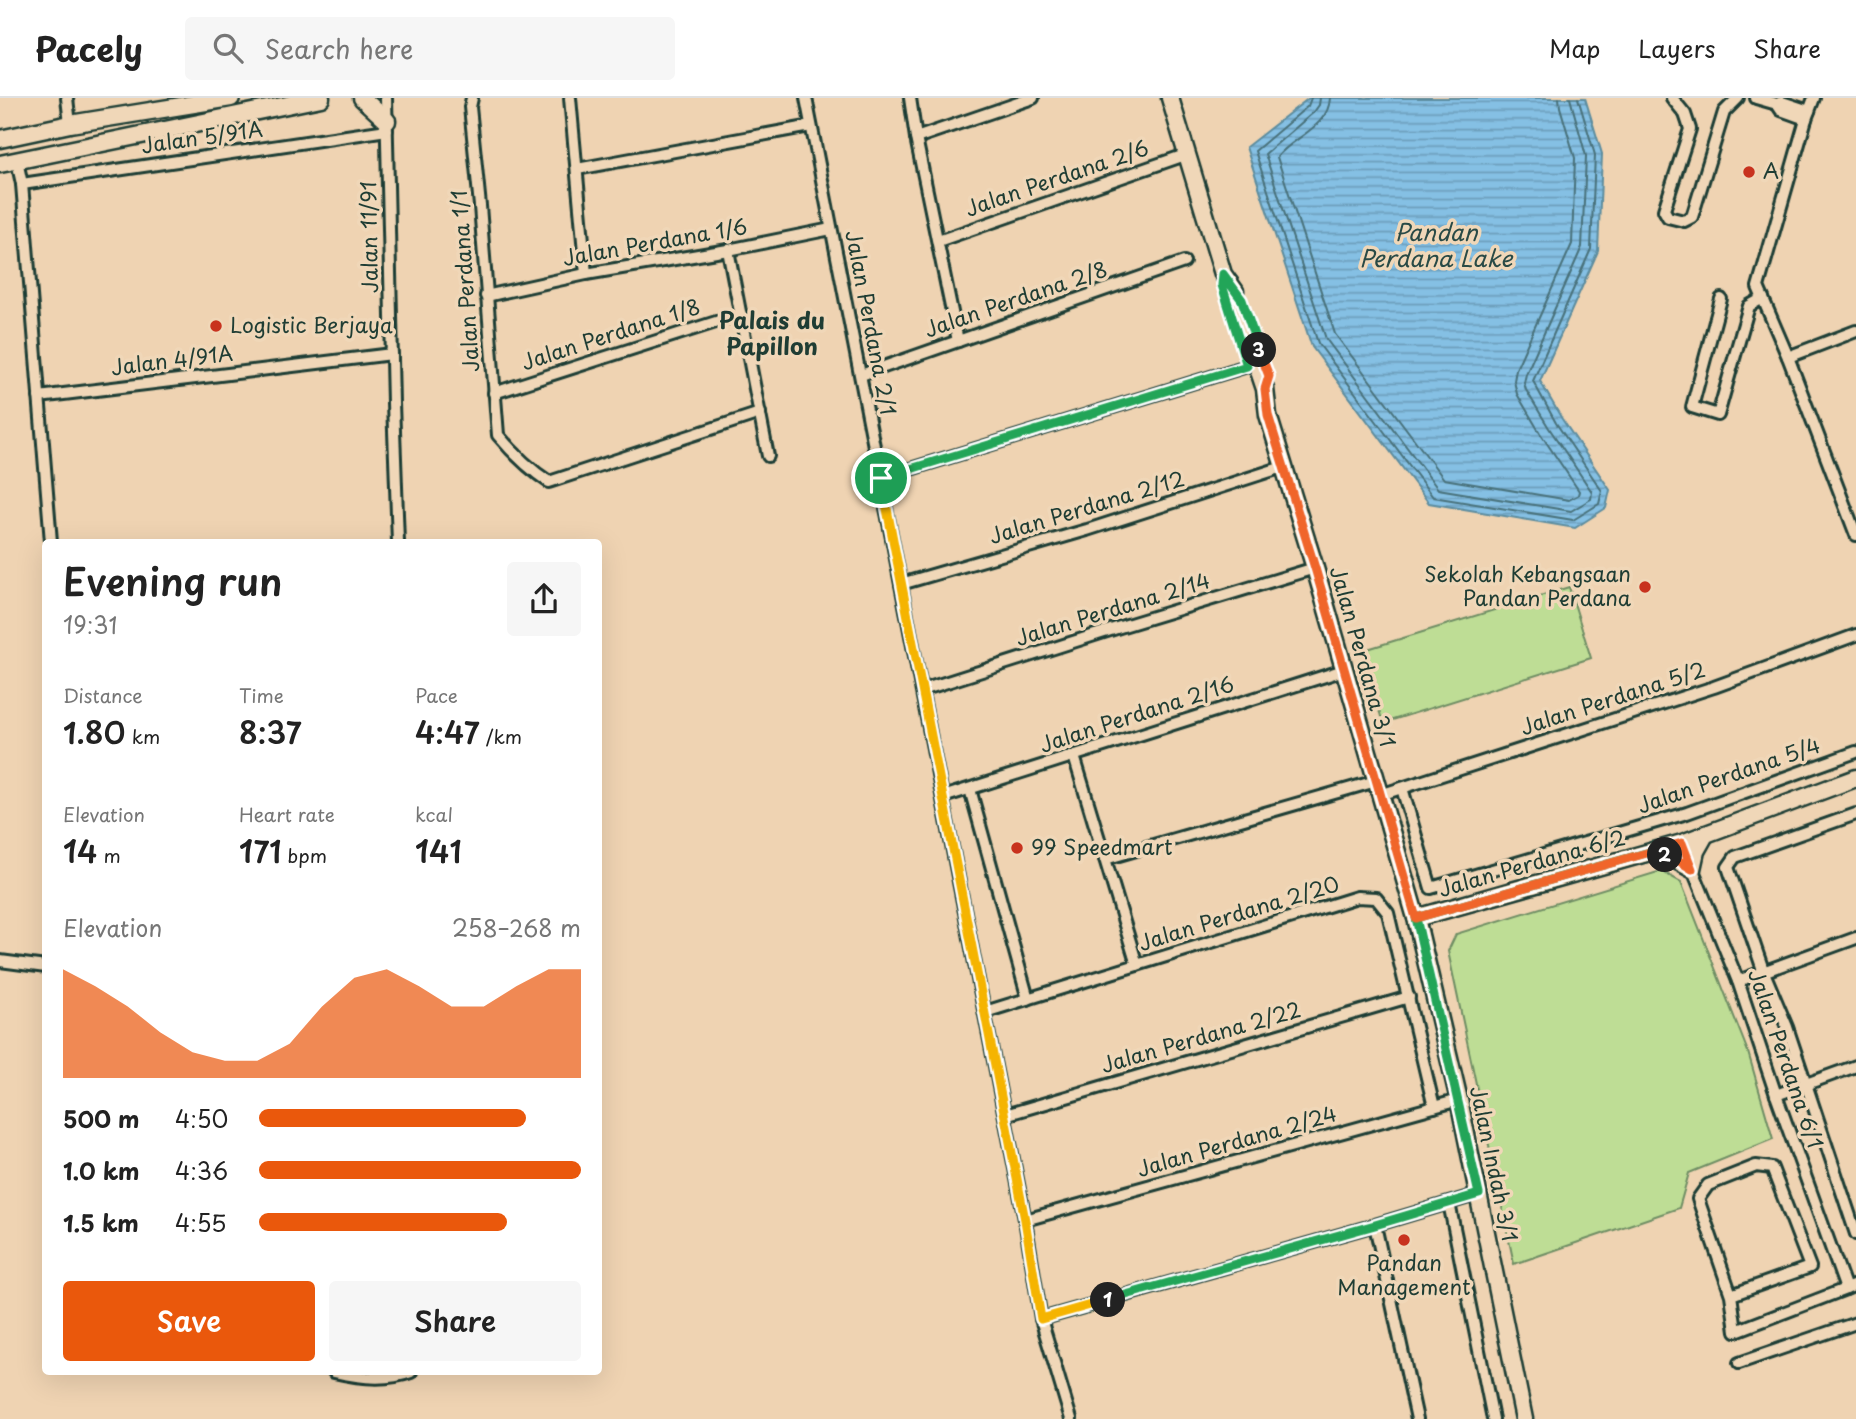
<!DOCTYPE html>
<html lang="en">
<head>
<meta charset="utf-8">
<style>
	:root { --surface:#fff; --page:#f6f6f6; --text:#222; --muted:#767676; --line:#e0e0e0; --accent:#ea580c }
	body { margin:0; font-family:"Playpen Sans",sans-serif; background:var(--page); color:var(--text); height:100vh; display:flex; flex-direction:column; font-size:26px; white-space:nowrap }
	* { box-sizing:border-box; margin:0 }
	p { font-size:23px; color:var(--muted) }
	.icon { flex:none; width:38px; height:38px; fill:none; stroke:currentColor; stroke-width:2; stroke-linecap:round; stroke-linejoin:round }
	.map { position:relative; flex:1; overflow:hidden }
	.panel { position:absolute; left:42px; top:441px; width:560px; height:836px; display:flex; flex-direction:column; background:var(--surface); border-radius:7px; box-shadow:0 7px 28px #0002 }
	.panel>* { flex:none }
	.pin { position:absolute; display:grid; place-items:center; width:60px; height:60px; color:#fff; margin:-30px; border:4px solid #fff; border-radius:50%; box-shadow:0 2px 7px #0007 }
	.km { position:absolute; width:35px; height:35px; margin:-18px; border-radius:50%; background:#222; color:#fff; font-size:19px; line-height:35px; text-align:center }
	.round { display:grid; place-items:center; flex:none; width:74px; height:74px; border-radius:7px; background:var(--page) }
	.head { display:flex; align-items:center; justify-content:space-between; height:119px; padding:0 21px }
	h1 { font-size:38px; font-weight:600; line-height:52px }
	.metrics { display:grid; grid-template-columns:repeat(3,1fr); gap:10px; height:119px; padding:7px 21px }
	.metrics div { display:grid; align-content:center }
	.metrics b { font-size:30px; font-weight:600 }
	.metrics small { font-size:19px; font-weight:400 }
	.metrics p { font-size:19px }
	.chart { height:196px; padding:14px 21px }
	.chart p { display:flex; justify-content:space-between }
	.chart svg { width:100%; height:126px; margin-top:7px; fill:var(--accent); opacity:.7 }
	.action { display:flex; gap:14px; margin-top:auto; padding:14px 21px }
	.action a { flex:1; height:80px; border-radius:7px; background:var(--accent); color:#fff; font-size:28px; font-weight:600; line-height:80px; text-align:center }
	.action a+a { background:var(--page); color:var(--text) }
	ul { padding:0 21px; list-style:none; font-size:23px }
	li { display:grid; grid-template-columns:112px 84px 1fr; align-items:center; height:52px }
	li i { height:18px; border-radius:9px; background:var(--accent) }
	header { display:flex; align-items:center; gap:42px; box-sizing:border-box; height:98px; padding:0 35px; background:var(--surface); border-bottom:2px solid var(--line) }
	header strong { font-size:33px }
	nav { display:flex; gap:38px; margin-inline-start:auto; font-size:24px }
	.search { width:490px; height:63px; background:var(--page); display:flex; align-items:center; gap:18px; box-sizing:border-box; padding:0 24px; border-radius:7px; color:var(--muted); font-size:26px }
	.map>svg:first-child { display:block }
	.garden { fill:#bedd95; stroke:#6e8d64; stroke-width:2 }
	.water { fill:url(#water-rules); stroke:#5c8c9e; stroke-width:2 }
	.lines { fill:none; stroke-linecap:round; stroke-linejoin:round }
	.shore { stroke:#48717a; stroke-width:2 }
	.street-casing { stroke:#1f3d34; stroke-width:16 }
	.secondary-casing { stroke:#1f3d34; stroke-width:21 }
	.street { stroke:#f0d7b8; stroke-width:10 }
	.secondary { stroke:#f0d7b8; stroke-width:16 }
	.split-1-casing { stroke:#fff; stroke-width:14 }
	.split-2-casing { stroke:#fff; stroke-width:14 }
	.split-3-casing { stroke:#fff; stroke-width:14 }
	.split-4-casing { stroke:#fff; stroke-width:14 }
	.split-1 { stroke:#f5b400; stroke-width:9 }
	.split-2 { stroke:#22a559; stroke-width:9 }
	.split-3 { stroke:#f0652b; stroke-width:9 }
	.split-4 { stroke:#22a559; stroke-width:9 }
	.poi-dot { fill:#c8321e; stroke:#f0d7b8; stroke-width:2.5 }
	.labels { text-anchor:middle; stroke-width:7; stroke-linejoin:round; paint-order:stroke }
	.street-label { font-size:21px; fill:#1f3d34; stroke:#f0d7b8 }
	.poi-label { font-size:21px; fill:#1f3d34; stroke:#f0d7b8; text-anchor:start }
	.water-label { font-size:23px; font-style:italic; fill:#294a46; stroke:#f0d7b8 }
	.neighbourhood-label { font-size:23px; font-weight:bold; fill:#1f3d34; stroke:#f0d7b8 }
</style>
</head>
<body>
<header>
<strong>Pacely</strong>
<div class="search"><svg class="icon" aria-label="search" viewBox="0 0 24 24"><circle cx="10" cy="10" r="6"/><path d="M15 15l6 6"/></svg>Search here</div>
<nav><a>Map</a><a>Layers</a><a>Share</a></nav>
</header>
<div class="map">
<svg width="1856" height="1321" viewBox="0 0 1856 1321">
	<defs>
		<pattern id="water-rules" width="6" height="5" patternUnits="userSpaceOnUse" patternTransform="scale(1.75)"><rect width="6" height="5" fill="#85c0e4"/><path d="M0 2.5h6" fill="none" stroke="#6c9dba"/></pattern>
	</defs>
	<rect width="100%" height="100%" fill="#efd3b2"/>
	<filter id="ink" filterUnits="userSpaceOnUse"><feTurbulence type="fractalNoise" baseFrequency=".0143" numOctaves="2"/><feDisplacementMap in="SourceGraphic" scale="14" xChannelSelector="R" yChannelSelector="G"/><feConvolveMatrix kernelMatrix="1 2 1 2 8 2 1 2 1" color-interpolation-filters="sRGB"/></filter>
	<g filter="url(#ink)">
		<g class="garden">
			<polygon points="1569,489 1591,560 1383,625 1361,553"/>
			<polygon points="1661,773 1681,784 1748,954 1773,1041 1689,1075 1679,1110 1514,1166 1448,853 1456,836"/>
		</g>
		<polygon class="water" points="1309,0 1585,0 1602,56 1598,153 1540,283 1562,321 1610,392 1606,410 1575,430 1429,405 1312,249 1246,49"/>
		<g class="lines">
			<g class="shore">
				<polyline points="1311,0 1308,8 1255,53 1318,245 1433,399 1573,422 1599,406 1602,393 1556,325 1533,283 1591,151 1595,57 1578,0"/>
				<polyline points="1320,0 1319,7 1314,14 1265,56 1326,241 1438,391 1571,413 1591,401 1592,394 1549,330 1526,292 1524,285 1526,276 1582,149 1586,58 1570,0"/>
				<path d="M1330 0C1329 29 1293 39 1277 59L1335 236 1444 381 1569 402 1578 397 1579 393 1540 335 1517 296 1514 283 1516 271 1572 146 1575 60 1560 9 1559 0"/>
			</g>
			<g class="street-casing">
				<g id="street">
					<polyline points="67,0 70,26"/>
					<polyline points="386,0 393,305 398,444"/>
					<path d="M472 0 470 9 480 108 498 337C513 355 529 371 549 384L760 315"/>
					<polyline points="570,0 586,176"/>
					<polyline points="806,0 1025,1122 1041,1221 1071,1321"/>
					<polyline points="910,0 916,40 958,243"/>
					<polyline points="1672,0 1685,16 1690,31 1664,112 1668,119 1684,123 1692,119 1724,14 1738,0"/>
					<polyline points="1756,0 1777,6 1782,4 1809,13"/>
					<polyline points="1814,0 1806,21 1758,189 1788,259 1856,437"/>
					<polyline points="1777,6 1781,12 1806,21"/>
					<polyline points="916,40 1033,0"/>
					<polyline points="17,63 22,86 51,444"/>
					<polyline points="577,71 811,28"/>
					<polyline points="22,86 387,32"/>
					<polyline points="938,143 1188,56"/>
					<polyline points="728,152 768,358"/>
					<polyline points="486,198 586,176 728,152 831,131"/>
					<polyline points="1721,201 1692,309 1718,317 1749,208 1763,200"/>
					<polyline points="1788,259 1856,233"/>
					<polyline points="861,277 1184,164"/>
					<polyline points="494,295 741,216"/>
					<polyline points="39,299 392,256"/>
					<polyline points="881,380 1247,268"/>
					<polyline points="901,486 1087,432 1283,369"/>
					<polyline points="922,592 1120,529 1315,470"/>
					<polyline points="1074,658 1137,867"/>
					<polyline points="1402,690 1431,790 1687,715 1856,654"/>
					<polyline points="970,691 1028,901"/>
					<polyline points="1380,697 1714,589 1856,537"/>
					<polyline points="943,699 1344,572"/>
					<polyline points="1856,716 1735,759 1728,769 1763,872 1787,929 1856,1136"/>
					<polyline points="1682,745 1738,883 1776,997 1846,1191"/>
					<polyline points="1105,761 1376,683"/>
					<polyline points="0,863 46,869"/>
					<polyline points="1738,883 1856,840"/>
					<polyline points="985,914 1357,799 1376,800 1388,815 1434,1009"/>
					<polyline points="1776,997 1856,968"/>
					<polyline points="1005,1017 1409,899"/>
					<polyline points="1449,1105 1493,1321"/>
					<polyline points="1025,1122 1459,1002"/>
					<polyline points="1375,1127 1417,1321"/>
					<polyline points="1731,1197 1810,1169 1772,1070 1756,1068 1708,1087 1698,1101 1731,1197 1736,1233 1856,1187"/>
					<polyline points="1041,1221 1375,1127 1479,1096"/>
					<polyline points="1739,1265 1856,1225"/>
					<path d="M334 1274C359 1280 387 1283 411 1274"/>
				</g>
			</g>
			<g class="secondary-casing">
				<g id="secondary">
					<polyline points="362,0 387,23"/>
					<polyline points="1170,0 1223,176 1235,193"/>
					<polyline points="0,41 70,26 231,0"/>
					<polyline points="0,66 321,0"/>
					<polyline points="1230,186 1265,291 1268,317 1315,470 1416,820 1459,1002 1524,1321"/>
					<polyline points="1653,753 1670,759 1692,771 1696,753 1705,737"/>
					<polyline points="1416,820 1682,745 1856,680"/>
				</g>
			</g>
			<use href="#street" class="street"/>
			<use href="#secondary" class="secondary"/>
		</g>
	</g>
	<g class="lines" filter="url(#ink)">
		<g class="split-1-casing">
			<polyline id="split-1" points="881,380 1025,1122 1041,1221 1108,1202"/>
		</g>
		<g class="split-2-casing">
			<polyline id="split-2" points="1108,1202 1375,1127 1479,1096 1416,820 1653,753 1665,757"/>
		</g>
		<g class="split-3-casing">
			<polyline id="split-3" points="1259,252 1269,278 1265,291 1268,317 1315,470 1416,820 1682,745 1692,771 1679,763 1665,757"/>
		</g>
		<g class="split-4-casing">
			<polyline id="split-4" points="881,380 1247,268 1222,187 1223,176 1242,202 1259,252"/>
		</g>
		<use href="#split-1" class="split-1"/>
		<use href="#split-2" class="split-2"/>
		<use href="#split-3" class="split-3"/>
		<use href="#split-4" class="split-4"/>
	</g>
	<g class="poi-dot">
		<circle cx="1749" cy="74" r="7"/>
		<circle cx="216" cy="228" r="7"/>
		<circle cx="1645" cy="489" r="7"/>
		<circle cx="1017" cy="750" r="7"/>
		<circle cx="1404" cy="1142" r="7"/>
	</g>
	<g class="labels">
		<g class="street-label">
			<text transform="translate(202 40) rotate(-8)" y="7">Jalan 5/91A</text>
			<text transform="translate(1057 81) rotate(-19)" y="7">Jalan Perdana 2/6</text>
			<text transform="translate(370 139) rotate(-91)" y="7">Jalan 11/91</text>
			<text transform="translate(655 145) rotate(-10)" y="7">Jalan Perdana 1/6</text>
			<text transform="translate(466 183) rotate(-94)" y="7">Jalan Perdana 1/1</text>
			<text transform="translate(1016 202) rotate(-19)" y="7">Jalan Perdana 2/8</text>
			<text transform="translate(870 225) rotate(79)" y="7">Jalan Perdana 2/1</text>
			<text transform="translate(611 237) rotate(-18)" y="7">Jalan Perdana 1/8</text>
			<text transform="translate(172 263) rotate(-7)" y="7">Jalan 4/91A</text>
			<text transform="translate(1087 410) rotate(-17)" y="7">Jalan Perdana 2/12</text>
			<text transform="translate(1113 512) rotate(-17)" y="7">Jalan Perdana 2/14</text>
			<text transform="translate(1362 559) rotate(74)" y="7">Jalan Perdana 3/1</text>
			<text transform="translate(1613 601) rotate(-18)" y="7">Jalan Perdana 5/2</text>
			<text transform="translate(1137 617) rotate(-18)" y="7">Jalan Perdana 2/16</text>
			<text transform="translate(1729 678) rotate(-19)" y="7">Jalan Perdana 5/4</text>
			<text transform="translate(1532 766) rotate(-16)" y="7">Jalan Perdana 6/2</text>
			<text transform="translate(1239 816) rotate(-17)" y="7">Jalan Perdana 2/20</text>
			<text transform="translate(1201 940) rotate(-16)" y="7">Jalan Perdana 2/22</text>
			<text transform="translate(1785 961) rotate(71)" y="7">Jalan Perdana 6/1</text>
			<text transform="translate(1237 1044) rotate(-16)" y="7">Jalan Perdana 2/24</text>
			<text transform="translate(1493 1066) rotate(78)" y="7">Jalan Indah 3/1</text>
		</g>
		<g class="poi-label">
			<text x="1763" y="81">A</text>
			<text x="230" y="235">Logistic Berjaya</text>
			<text x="1631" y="484" text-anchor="end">Sekolah Kebangsaan<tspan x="1631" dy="24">Pandan Perdana</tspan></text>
			<text x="1031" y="757">99 Speedmart</text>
			<text x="1404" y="1173" text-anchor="middle">Pandan<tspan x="1404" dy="24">Management</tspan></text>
		</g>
		<g class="water-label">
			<text x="1436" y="143">Pandan<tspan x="1436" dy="26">Perdana Lake</tspan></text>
		</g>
		<g class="neighbourhood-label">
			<text x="772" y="231">Palais du<tspan x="772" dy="26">Papillon</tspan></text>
		</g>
	</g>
</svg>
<div class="pin" style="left:881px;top:380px;background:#1e9e55"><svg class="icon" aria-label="arrive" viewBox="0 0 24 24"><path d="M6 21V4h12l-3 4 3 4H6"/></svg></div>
<b class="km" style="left:1108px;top:1202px">1</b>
<b class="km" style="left:1665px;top:757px">2</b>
<b class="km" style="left:1259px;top:252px">3</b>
<section class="panel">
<div class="head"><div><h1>Evening run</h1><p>19:31</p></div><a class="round"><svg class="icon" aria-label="share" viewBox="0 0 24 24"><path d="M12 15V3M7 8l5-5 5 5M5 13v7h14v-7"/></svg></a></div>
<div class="metrics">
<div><p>Distance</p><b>1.80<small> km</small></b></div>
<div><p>Time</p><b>8:37</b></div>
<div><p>Pace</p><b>4:47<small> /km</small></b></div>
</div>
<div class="metrics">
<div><p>Elevation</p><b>14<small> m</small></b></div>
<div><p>Heart rate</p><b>171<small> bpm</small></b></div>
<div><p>kcal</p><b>141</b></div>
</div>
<div class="chart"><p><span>Elevation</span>258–268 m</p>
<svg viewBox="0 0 160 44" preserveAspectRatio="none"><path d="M0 44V6L10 12L20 19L30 28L40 35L50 38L60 38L70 32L80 19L90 9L100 6L110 12L120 19L130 19L140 12L150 6L160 6V44z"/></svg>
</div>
<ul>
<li><b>500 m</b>4:50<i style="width:83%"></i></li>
<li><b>1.0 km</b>4:36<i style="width:100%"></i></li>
<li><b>1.5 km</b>4:55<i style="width:77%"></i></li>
</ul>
<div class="action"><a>Save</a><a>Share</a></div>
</section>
</div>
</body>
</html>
